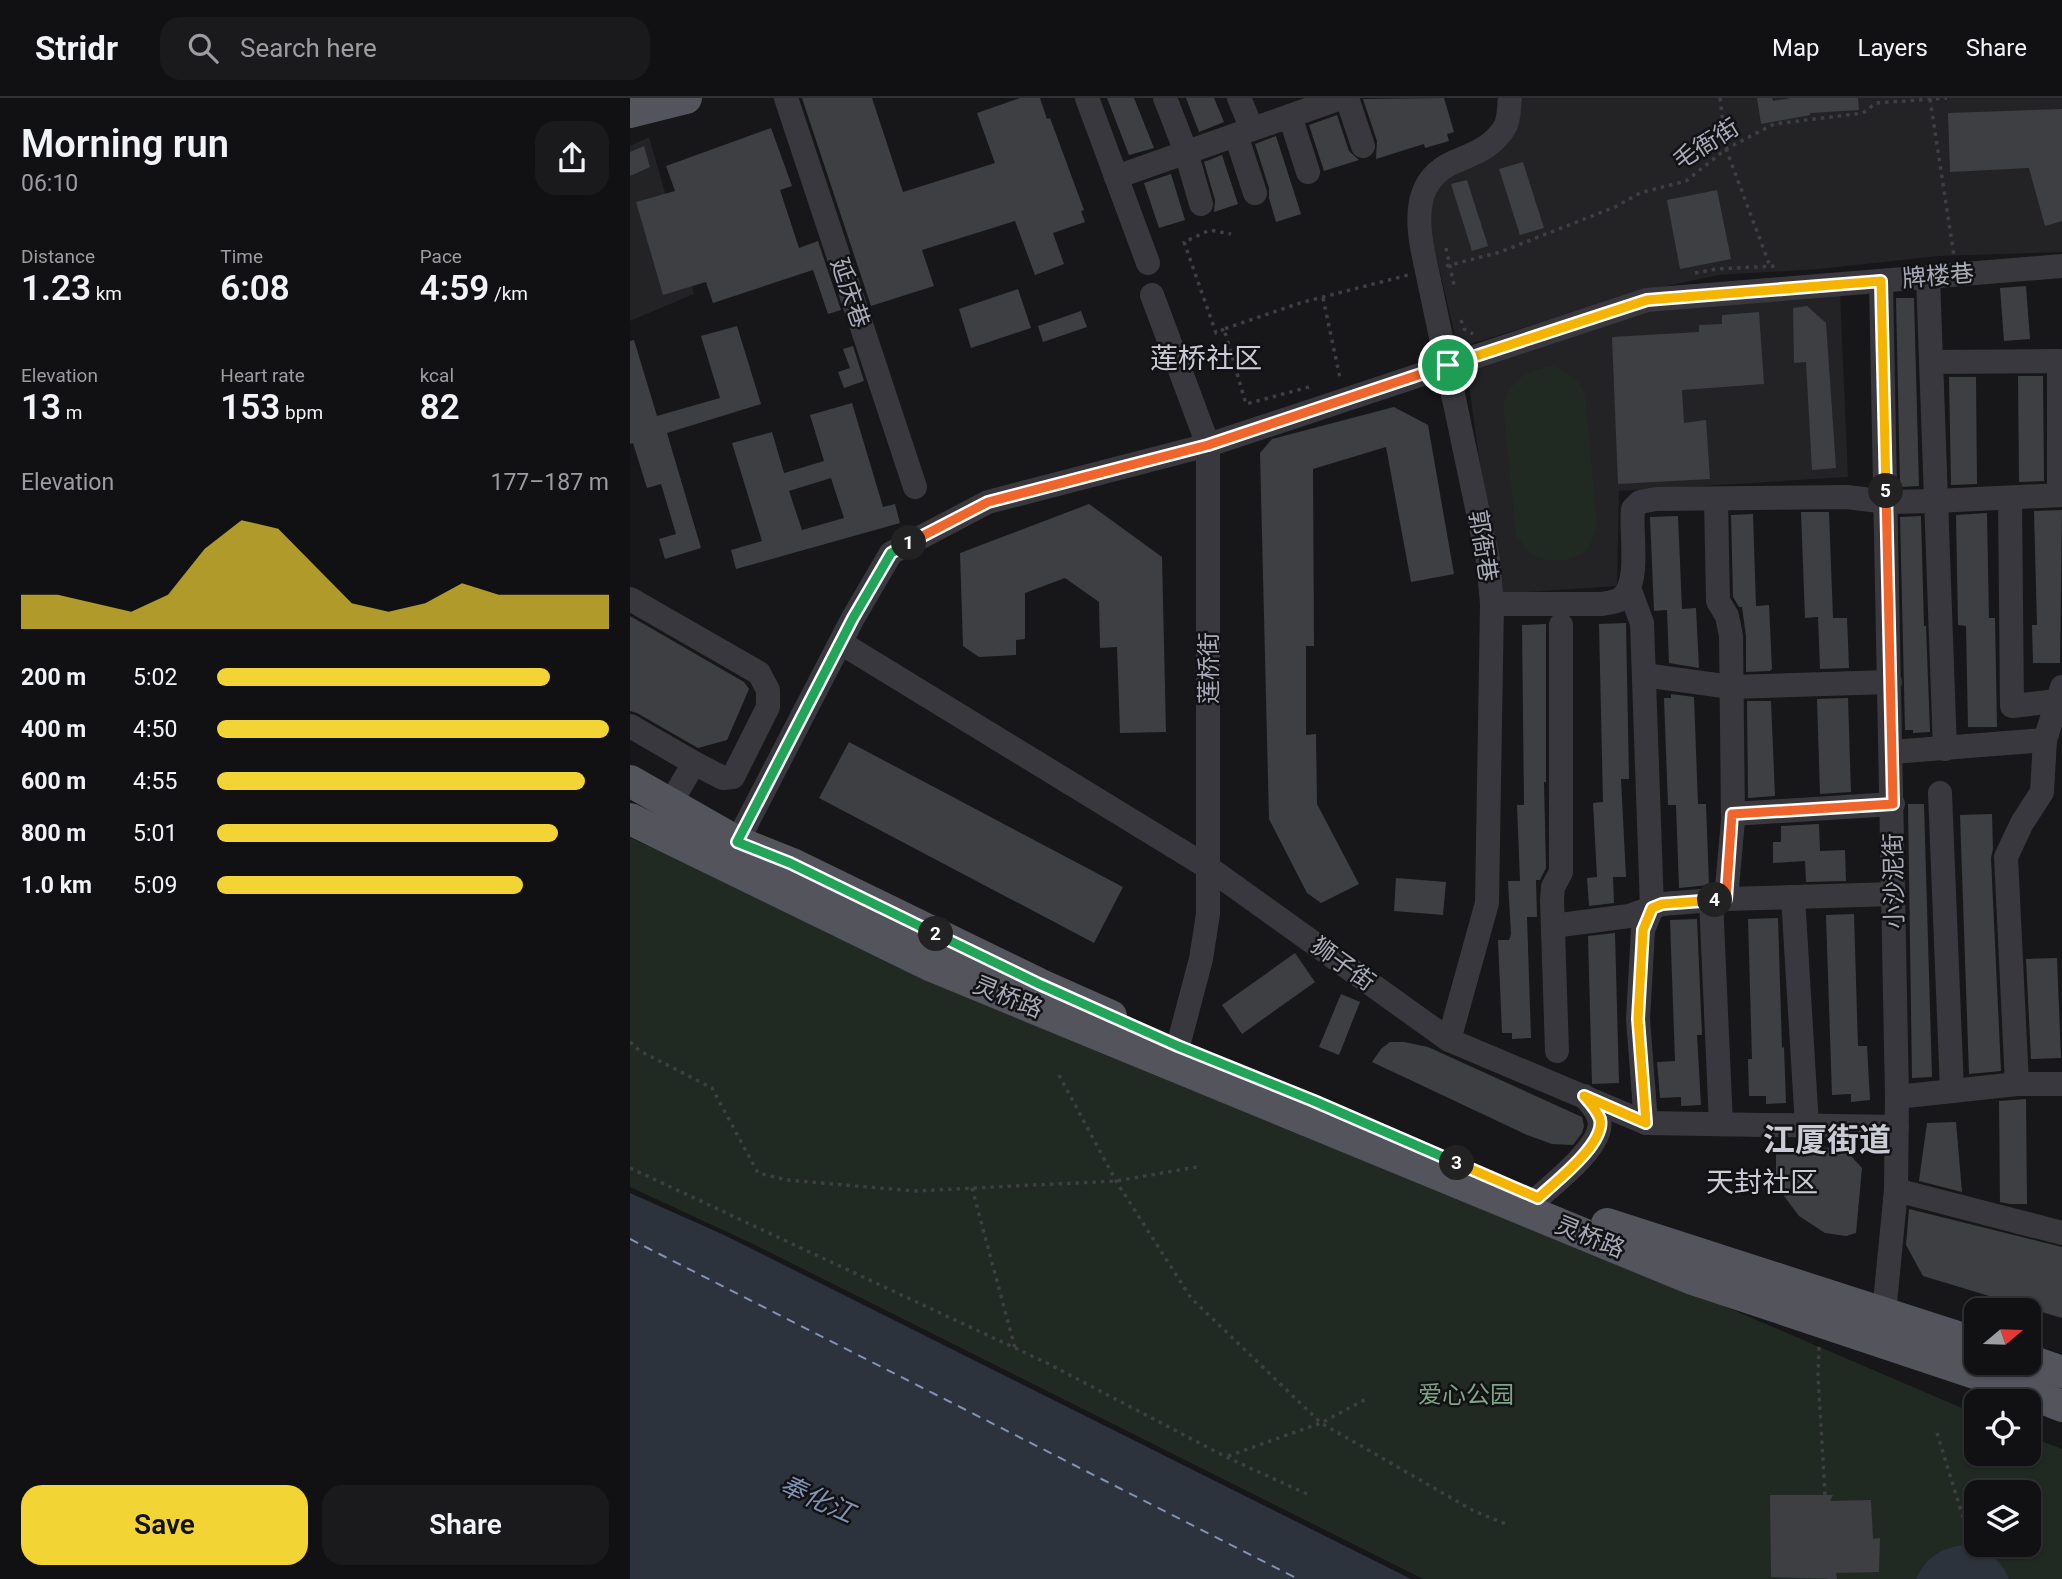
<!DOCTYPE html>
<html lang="en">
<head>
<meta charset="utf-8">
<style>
	:root { --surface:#111113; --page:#1a1a1c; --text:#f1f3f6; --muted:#9c9da0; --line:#303133; --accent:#f2d435 }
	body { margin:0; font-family:Roboto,"Noto Sans SC",sans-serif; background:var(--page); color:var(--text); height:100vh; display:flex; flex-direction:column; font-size:26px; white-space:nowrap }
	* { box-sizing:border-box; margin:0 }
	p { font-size:23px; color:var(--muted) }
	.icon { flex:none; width:38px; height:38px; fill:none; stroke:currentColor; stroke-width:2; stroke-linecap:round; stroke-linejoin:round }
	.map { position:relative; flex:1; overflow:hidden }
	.sheet { display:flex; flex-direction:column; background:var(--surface); width:630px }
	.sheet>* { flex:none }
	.needle { width:46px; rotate:71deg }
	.tools { position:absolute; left:1334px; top:1200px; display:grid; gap:14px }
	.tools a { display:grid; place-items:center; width:77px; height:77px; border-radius:14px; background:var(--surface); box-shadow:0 2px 5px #0004,0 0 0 2px var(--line); font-size:35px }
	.pin { position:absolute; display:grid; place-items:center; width:60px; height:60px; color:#fff; margin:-30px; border:4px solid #fff; border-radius:50%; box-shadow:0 2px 7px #0007 }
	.km { position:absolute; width:35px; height:35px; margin:-18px; border-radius:50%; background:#222; color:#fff; font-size:19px; line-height:35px; text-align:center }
	.round { display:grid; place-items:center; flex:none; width:74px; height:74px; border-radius:21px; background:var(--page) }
	.overview { display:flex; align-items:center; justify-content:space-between; height:119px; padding:0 21px }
	h1 { font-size:38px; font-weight:600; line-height:52px }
	.stats { display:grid; grid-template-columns:repeat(3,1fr); gap:10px; height:119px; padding:7px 21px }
	.stats div { display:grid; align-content:center }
	.stats b { font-size:35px; font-weight:600 }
	.stats small { font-size:19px; font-weight:400 }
	.stats p { font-size:19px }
	.chart { height:196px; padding:14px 21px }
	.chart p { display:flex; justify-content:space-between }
	.chart svg { width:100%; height:126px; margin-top:7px; fill:var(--accent); opacity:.7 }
	.action { display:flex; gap:14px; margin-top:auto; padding:14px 21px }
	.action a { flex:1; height:80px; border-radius:21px; background:var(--accent); color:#111; font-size:28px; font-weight:600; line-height:80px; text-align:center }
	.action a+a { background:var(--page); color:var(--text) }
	ul { padding:0 21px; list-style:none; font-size:23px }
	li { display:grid; grid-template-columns:112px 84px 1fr; align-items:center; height:52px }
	li i { height:18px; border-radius:9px; background:var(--accent) }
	header { display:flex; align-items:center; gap:42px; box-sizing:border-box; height:98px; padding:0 35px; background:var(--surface); border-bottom:2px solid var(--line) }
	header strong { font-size:33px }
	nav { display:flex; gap:38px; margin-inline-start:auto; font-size:24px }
	.search { width:490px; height:63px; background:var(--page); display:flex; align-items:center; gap:18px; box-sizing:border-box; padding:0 24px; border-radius:21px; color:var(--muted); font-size:26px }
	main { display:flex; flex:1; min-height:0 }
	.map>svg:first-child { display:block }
	.built { fill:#232326 }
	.green { fill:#212923; fill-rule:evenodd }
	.water { fill:#2d333d }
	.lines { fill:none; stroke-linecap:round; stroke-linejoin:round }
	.ferry { stroke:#8093b4; stroke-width:2; stroke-dasharray:9 7; stroke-linecap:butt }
	.building { fill:#3e3f43; fill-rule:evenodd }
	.path { stroke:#3e3f45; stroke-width:3.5; stroke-dasharray:3.5 5; stroke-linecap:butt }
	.minor { stroke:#38383e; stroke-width:24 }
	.major { stroke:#54545d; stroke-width:32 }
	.split-1-casing { stroke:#fff; stroke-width:14 }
	.split-2-casing { stroke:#fff; stroke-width:14 }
	.split-3-casing { stroke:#fff; stroke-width:14 }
	.split-4-casing { stroke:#fff; stroke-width:14 }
	.split-5-casing { stroke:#fff; stroke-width:14 }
	.split-6-casing { stroke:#fff; stroke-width:14 }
	.split-1 { stroke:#f0652b; stroke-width:9 }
	.split-2 { stroke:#22a559; stroke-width:9 }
	.split-3 { stroke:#22a559; stroke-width:9 }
	.split-4 { stroke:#f5b400; stroke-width:9 }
	.split-5 { stroke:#f0652b; stroke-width:9 }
	.split-6 { stroke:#f5b400; stroke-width:9 }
	.labels { text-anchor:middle; stroke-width:5; stroke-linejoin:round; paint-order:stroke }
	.street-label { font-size:24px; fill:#a9abb9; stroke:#121214 }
	.park-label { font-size:24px; fill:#80a488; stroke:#121214 }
	.water-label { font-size:26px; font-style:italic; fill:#8093b4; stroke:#121214 }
	.quarter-label { font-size:28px; fill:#cacbd5; stroke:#121214 }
	.district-label { font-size:32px; font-weight:bold; fill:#cacbd5; stroke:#121214 }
</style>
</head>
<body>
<header>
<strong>Stridr</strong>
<div class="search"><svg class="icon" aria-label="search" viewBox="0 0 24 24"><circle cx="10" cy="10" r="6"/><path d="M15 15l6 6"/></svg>Search here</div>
<nav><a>Map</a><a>Layers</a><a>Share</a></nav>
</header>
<main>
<section class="sheet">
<div class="overview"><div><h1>Morning run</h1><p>06:10</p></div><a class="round"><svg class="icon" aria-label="share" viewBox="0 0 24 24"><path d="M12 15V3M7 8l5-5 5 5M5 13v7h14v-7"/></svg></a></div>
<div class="stats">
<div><p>Distance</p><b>1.23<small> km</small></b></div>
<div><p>Time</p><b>6:08</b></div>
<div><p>Pace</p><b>4:59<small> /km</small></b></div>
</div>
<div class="stats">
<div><p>Elevation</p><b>13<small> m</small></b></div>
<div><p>Heart rate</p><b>153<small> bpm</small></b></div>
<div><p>kcal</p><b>82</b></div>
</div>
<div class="chart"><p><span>Elevation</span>177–187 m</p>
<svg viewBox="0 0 160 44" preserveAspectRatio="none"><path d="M0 44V32L10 32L20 35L30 38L40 32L50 16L60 6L70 9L80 22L90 35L100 38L110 35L120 28L130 32L140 32L150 32L160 32V44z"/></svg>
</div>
<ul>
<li><b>200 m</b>5:02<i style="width:85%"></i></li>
<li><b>400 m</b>4:50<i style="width:100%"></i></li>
<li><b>600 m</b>4:55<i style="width:94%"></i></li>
<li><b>800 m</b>5:01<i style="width:87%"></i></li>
<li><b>1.0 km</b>5:09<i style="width:78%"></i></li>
</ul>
<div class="action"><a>Save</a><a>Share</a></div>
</section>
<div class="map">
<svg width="1432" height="1481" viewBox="0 0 1432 1481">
	<rect width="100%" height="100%" fill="#171719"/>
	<g class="built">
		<polygon points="893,0 1432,0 1432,154 1309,158 1189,171 1089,177 1008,194 828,250 797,119 814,76 889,1"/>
		<polygon points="19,39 64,196 0,223 0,48"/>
		<polygon points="1210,194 1218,379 989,393 987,488 868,496 837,273 1019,214"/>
	</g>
	<g class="green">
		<path d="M923 268C938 273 949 282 955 297L967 425C965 434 963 444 957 451 945 464 918 466 904 457 895 452 891 444 886 436L873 307C882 280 895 273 923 268Z"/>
		<path d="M0 740 1346 1316V1356H1398V1338L1432 1351V1481H793L123 1146 0 1089ZM1346 1395H1398V1447H1346Z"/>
	</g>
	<g class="water">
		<polygon points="0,1095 94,1137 781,1481 0,1481"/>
		<path d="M1334 1447C1357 1451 1370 1460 1379 1481H1286C1296 1459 1311 1450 1334 1447Z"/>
	</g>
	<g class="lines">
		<polyline class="ferry" points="0,1141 668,1481"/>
	</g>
	<g class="building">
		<polygon points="172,0 242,0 273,94 365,65 347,15 390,0 410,0 417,21 420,20 454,112 451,113 455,124 423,135 434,166 405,177 385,123 292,152 304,188 241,208"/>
		<polygon points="477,0 504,0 524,50 499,57"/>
		<polygon points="556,0 584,0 594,24 569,34"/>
		<polygon points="814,0 824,34 817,36 819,43 795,50 794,46 746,61 747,43 733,1"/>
		<polygon points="1127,0 1142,0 1143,3 1161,0 1228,0 1229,12 1180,15 1180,17 1131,26"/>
		<polygon points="1432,11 1432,123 1415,128 1399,70 1320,74 1318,15"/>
		<polygon points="707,17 719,53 729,62 694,73 679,27"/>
		<polygon points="141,30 162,88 150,92 169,150 188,143 211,212 198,216 183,172 83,205 76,184 33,197 6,104 45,93 36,68"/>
		<polygon points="646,38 671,116 646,124 639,100 639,90 625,46"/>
		<polygon points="14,48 20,69 0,78 0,54"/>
		<polygon points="592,57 608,106 584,114 585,102 574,64"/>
		<polygon points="893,64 914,130 890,137 869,71"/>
		<polygon points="541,76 555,122 529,130 514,85"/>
		<polygon points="837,82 858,148 842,153 821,86"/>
		<polygon points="1087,92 1101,161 1050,171 1037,102"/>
		<polygon points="1396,188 1400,241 1374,243 1370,190"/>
		<polygon points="388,191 401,230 341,250 329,211"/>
		<polygon points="1266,200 1284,200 1289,388 1270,389"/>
		<polygon points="1177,208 1196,225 1206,370 1182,372 1176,264 1164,265 1163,210"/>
		<polygon points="451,213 457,229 413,244 408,228"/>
		<polygon points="1129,214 1134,286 1052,292 1054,325 1076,322 1080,381 988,386 982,239 1069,234 1069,227 1092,226 1092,217"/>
		<polygon points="107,228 131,306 37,335 71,450 35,461 29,441 46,436 31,386 17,390 3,345 0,346 0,243 4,242 27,318 90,300 71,238"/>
		<polygon points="223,248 234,283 214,290 208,274 220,270 213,251"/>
		<polygon points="1388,278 1413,278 1414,383 1389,384"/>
		<polygon points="1319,279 1346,279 1347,386 1321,387"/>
		<path d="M222 305 253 409 265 406 270 425 106 471 101 452 132 443 102 345 142 334 154 375 194 363 180 317ZM201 380 214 420 172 432 159 393Z"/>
		<polygon points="764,309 798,327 824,476 781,484 756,349 683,371 684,548 676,548 676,637 686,636 687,706 729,786 691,805 677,795 639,721 630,355 642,341"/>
		<polygon points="459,406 532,459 536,634 490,635 487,549 470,550 469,504 435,480 395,495 395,541 386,542 386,557 349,559 333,548 330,455"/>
		<polygon points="1432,412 1430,565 1403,565 1402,527 1407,527 1404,413"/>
		<polygon points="1171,414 1199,414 1203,520 1217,520 1219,570 1190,571 1188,519 1175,520"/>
		<polygon points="1357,415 1359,520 1365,520 1367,629 1338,629 1336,528 1328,527 1326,417"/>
		<polygon points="1123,416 1126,508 1139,507 1142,571 1140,573 1116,574 1116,538 1112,509 1109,509 1103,499 1101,417"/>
		<polygon points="1048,418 1052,511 1066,510 1069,570 1039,565 1037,512 1024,513 1020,419"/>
		<polygon points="1291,418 1294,528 1296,528 1300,634 1283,635 1283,632 1275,632 1270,419"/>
		<polygon points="0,518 114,584 119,591 97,642 68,650 7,615 0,613"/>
		<polygon points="996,525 999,681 991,681 996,779 983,779 984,805 959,808 957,780 967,779 963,705 973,704 969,526"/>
		<polygon points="916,526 916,684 914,684 916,770 910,782 906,782 907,819 897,819 901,940 882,941 882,935 872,935 868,842 879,842 881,836 878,783 890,783 887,707 894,707 892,527"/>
		<polygon points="1041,596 1064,599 1068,706 1076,706 1079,787 1049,790 1046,707 1038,707 1034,600 1041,600"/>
		<polygon points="1218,600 1221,694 1190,696 1187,601"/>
		<polygon points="1117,603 1141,603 1145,698 1118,700"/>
		<polygon points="219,644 493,789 464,845 189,700"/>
		<polygon points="1278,706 1294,706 1302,979 1282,980"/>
		<polygon points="1362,716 1363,751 1361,760 1371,973 1339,976 1330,717"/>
		<polygon points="1189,726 1190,753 1215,752 1216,783 1176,784 1175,763 1143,765 1143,744 1151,744 1151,728"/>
		<polygon points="766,780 816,784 813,817 764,813"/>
		<polygon points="1224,816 1228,948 1237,948 1240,1002 1221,1004 1221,996 1202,997 1196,817"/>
		<polygon points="1148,820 1152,950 1154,949 1156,1005 1136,1006 1136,998 1119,998 1118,961 1122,961 1118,821"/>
		<polygon points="1067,821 1072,937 1067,937 1071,1007 1051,1008 1051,999 1030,1000 1027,964 1045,963 1040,822"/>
		<polygon points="985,835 989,985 962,986 958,838"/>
		<polygon points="665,855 685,884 612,936 592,907"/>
		<polygon points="1427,860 1431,960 1401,961 1396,861"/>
		<polygon points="711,896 730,904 709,957 689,949"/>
		<polygon points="760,944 774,944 798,949 952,1019 954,1028 952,1035 943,1047 922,1046 897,1037 742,964 751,951"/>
		<polygon points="1396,1001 1397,1106 1381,1106 1370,1104 1369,1003"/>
		<polygon points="1326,1024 1332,1094 1289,1083 1297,1025"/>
		<polygon points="1213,1049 1232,1070 1226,1135 1216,1138 1195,1135 1169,1118 1154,1098 1146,1078 1146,1052"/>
		<polygon points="1279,1111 1432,1149 1432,1220 1293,1178 1276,1147"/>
		<polygon points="1140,1397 1203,1397 1200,1403 1241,1402 1243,1441 1250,1440 1249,1474 1206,1475 1207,1481 1141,1479"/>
	</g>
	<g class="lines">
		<g class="path">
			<polyline points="1090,0 1096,51 1140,168"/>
			<polyline points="1300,1 1324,158"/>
			<polyline points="816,150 824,187"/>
			<polyline points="816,168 870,154 985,109 1010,95 1056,83 1096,51 1144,26 1233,15 1246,5 1317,0"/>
			<polyline points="1065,175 1086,171 1145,168"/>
			<polyline points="693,200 710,280"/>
			<polyline points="831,222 834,231 843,236"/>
			<polyline points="594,231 586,235 554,144 580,132 601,136"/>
			<polyline points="679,289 616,306 594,231 670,205 778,177"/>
			<polyline points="0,944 10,953 82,990 128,1075 157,1082 284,1093 486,1083 567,1069"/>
			<polyline points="429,977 486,1083 561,1200 691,1325 844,1413 878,1427"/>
			<polyline points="0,1070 417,1265 596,1359 677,1396"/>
			<polyline points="342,1090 385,1250"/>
			<polyline points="1189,1249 1188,1278 1200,1481"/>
			<polyline points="1307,1335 1336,1429"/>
			<polyline points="598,1358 691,1325 738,1300"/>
		</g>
		<g class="minor">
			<polyline points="156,0 285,389"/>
			<polyline points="457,0 518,165"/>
			<polyline points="535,0 556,54 571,106"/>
			<polyline points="609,0 622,31"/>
			<polyline points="717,0 733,48"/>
			<polyline points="660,18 678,74"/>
			<polyline points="606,37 625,95"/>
			<polyline points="486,79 711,0"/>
			<polyline points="1298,179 1315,651"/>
			<polyline points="1251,183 1267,999 1266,1092 1254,1215"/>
			<polyline points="522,197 578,347 578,816 571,861 548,948"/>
			<polyline points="1301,264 1429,263 1429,397"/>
			<polyline points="1086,401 1088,503 1097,518 1101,538 1103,722 1096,801"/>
			<polyline points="1380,401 1382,608 1427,603"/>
			<polyline points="999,490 1012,525 1022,810 1013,832 1008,921 1016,1025"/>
			<polyline points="0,501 129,575 138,592 138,609 103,679 93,680 64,665 40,706"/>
			<path d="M862 506H972C977 505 984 504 989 502 1012 489 1000 434 1003 411L1010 404 1026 401 1217 399 1257 404 1305 403 1432 397"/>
			<polyline points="211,545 579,770 819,942 1016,1025 1267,1029"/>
			<polyline points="1014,577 1101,589 1260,584"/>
			<polyline points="0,628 64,665"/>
			<polyline points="1262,654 1415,642 1432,589"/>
			<polyline points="1310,695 1322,993"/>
			<polyline points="1103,716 1263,706"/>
			<polyline points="107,744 223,520 261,455 358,404 578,347 1017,202 1432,168"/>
			<polyline points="1163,799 1177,1028"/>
			<polyline points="1081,802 1091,1026"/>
			<polyline points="923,828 999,818 1032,806 1096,801 1264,796"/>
			<path d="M819 942 857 805 862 506 858 462 793 154C786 119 785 81 824 64 845 55 864 49 876 27 879 19 879 8 880 0"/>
			<polyline points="927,953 922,802 923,789 931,774 931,527"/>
			<polyline points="1387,986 1376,759 1392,725 1412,694 1415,642"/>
			<polyline points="1267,999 1387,986 1432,986"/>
			<polyline points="1266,1092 1432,1135"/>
			<path d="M908 1100C925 1084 976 1046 969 1021 967 1012 960 1005 954 998"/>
		</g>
		<g class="major">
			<polyline points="0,14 56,0"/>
			<polyline points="0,683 107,744 160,765 409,886 481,918"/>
			<polyline points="0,721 302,868 1060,1180 1369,1283 1432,1308"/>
			<polyline points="977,1126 1346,1245"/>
			<polyline points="1398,1262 1432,1274"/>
		</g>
	</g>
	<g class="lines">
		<g class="split-1-casing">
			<polyline id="split-1" points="279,445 358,404 578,347 818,267"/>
		</g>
		<g class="split-2-casing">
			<polyline id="split-2" points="279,445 261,455 223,520 107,744 160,765 306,836"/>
		</g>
		<g class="split-3-casing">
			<polyline id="split-3" points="306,836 409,886 548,948 684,1003 827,1065"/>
		</g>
		<g class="split-4-casing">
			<path id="split-4" d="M827 1065 908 1100C925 1084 976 1045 970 1021 967 1012 960 1005 954 998L1016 1025 1008 921 1013 832 1022 810 1032 806 1085 802"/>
		</g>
		<g class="split-5-casing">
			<polyline id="split-5" points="1085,802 1096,801 1102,716 1263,706 1256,393"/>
		</g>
		<g class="split-6-casing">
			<polyline id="split-6" points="818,267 1017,202 1251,183 1256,393"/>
		</g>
		<use href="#split-1" class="split-1"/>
		<use href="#split-2" class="split-2"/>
		<use href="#split-3" class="split-3"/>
		<use href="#split-4" class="split-4"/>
		<use href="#split-5" class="split-5"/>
		<use href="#split-6" class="split-6"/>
	</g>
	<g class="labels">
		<g class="street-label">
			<text transform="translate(1076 46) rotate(-32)" y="8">毛衙街</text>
			<text transform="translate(1308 178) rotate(-5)" y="8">牌楼巷</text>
			<text transform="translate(220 195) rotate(71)" y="8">延庆巷</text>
			<text transform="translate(853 448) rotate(81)" y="8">郭衙巷</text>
			<text transform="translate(579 570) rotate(-90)" y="8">莲桥街</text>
			<text transform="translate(1264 783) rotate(-91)" y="8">小沙泥街</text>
			<text transform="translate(713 866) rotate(36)" y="8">狮子街</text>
			<text transform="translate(378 899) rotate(22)" y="8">灵桥路</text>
			<text transform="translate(960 1139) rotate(22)" y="8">灵桥路</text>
		</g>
		<g class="park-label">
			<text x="836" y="1305">爱心公园</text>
		</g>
		<g class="water-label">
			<text transform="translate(187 1401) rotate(24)" y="9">奉化江</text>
		</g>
		<g class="quarter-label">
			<text x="576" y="270">莲桥社区</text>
			<text x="1132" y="1094">天封社区</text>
		</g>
		<g class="district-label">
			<text x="1197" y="1053">江厦街道</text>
		</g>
	</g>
</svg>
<div class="tools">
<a><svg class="needle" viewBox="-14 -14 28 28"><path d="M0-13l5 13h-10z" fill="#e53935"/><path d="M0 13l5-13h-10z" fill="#9c9da0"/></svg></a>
<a><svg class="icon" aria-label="locate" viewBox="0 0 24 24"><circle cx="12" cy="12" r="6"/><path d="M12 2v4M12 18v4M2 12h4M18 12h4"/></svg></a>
<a><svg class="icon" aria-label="layers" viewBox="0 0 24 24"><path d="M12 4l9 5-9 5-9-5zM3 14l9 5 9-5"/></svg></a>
</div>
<div class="pin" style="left:818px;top:267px;background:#1e9e55"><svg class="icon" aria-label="arrive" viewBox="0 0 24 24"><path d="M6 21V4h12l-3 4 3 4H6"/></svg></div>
<b class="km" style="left:279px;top:445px">1</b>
<b class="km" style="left:306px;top:836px">2</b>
<b class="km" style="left:827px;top:1065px">3</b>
<b class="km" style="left:1085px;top:802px">4</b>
<b class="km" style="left:1256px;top:393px">5</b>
</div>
</main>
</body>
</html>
